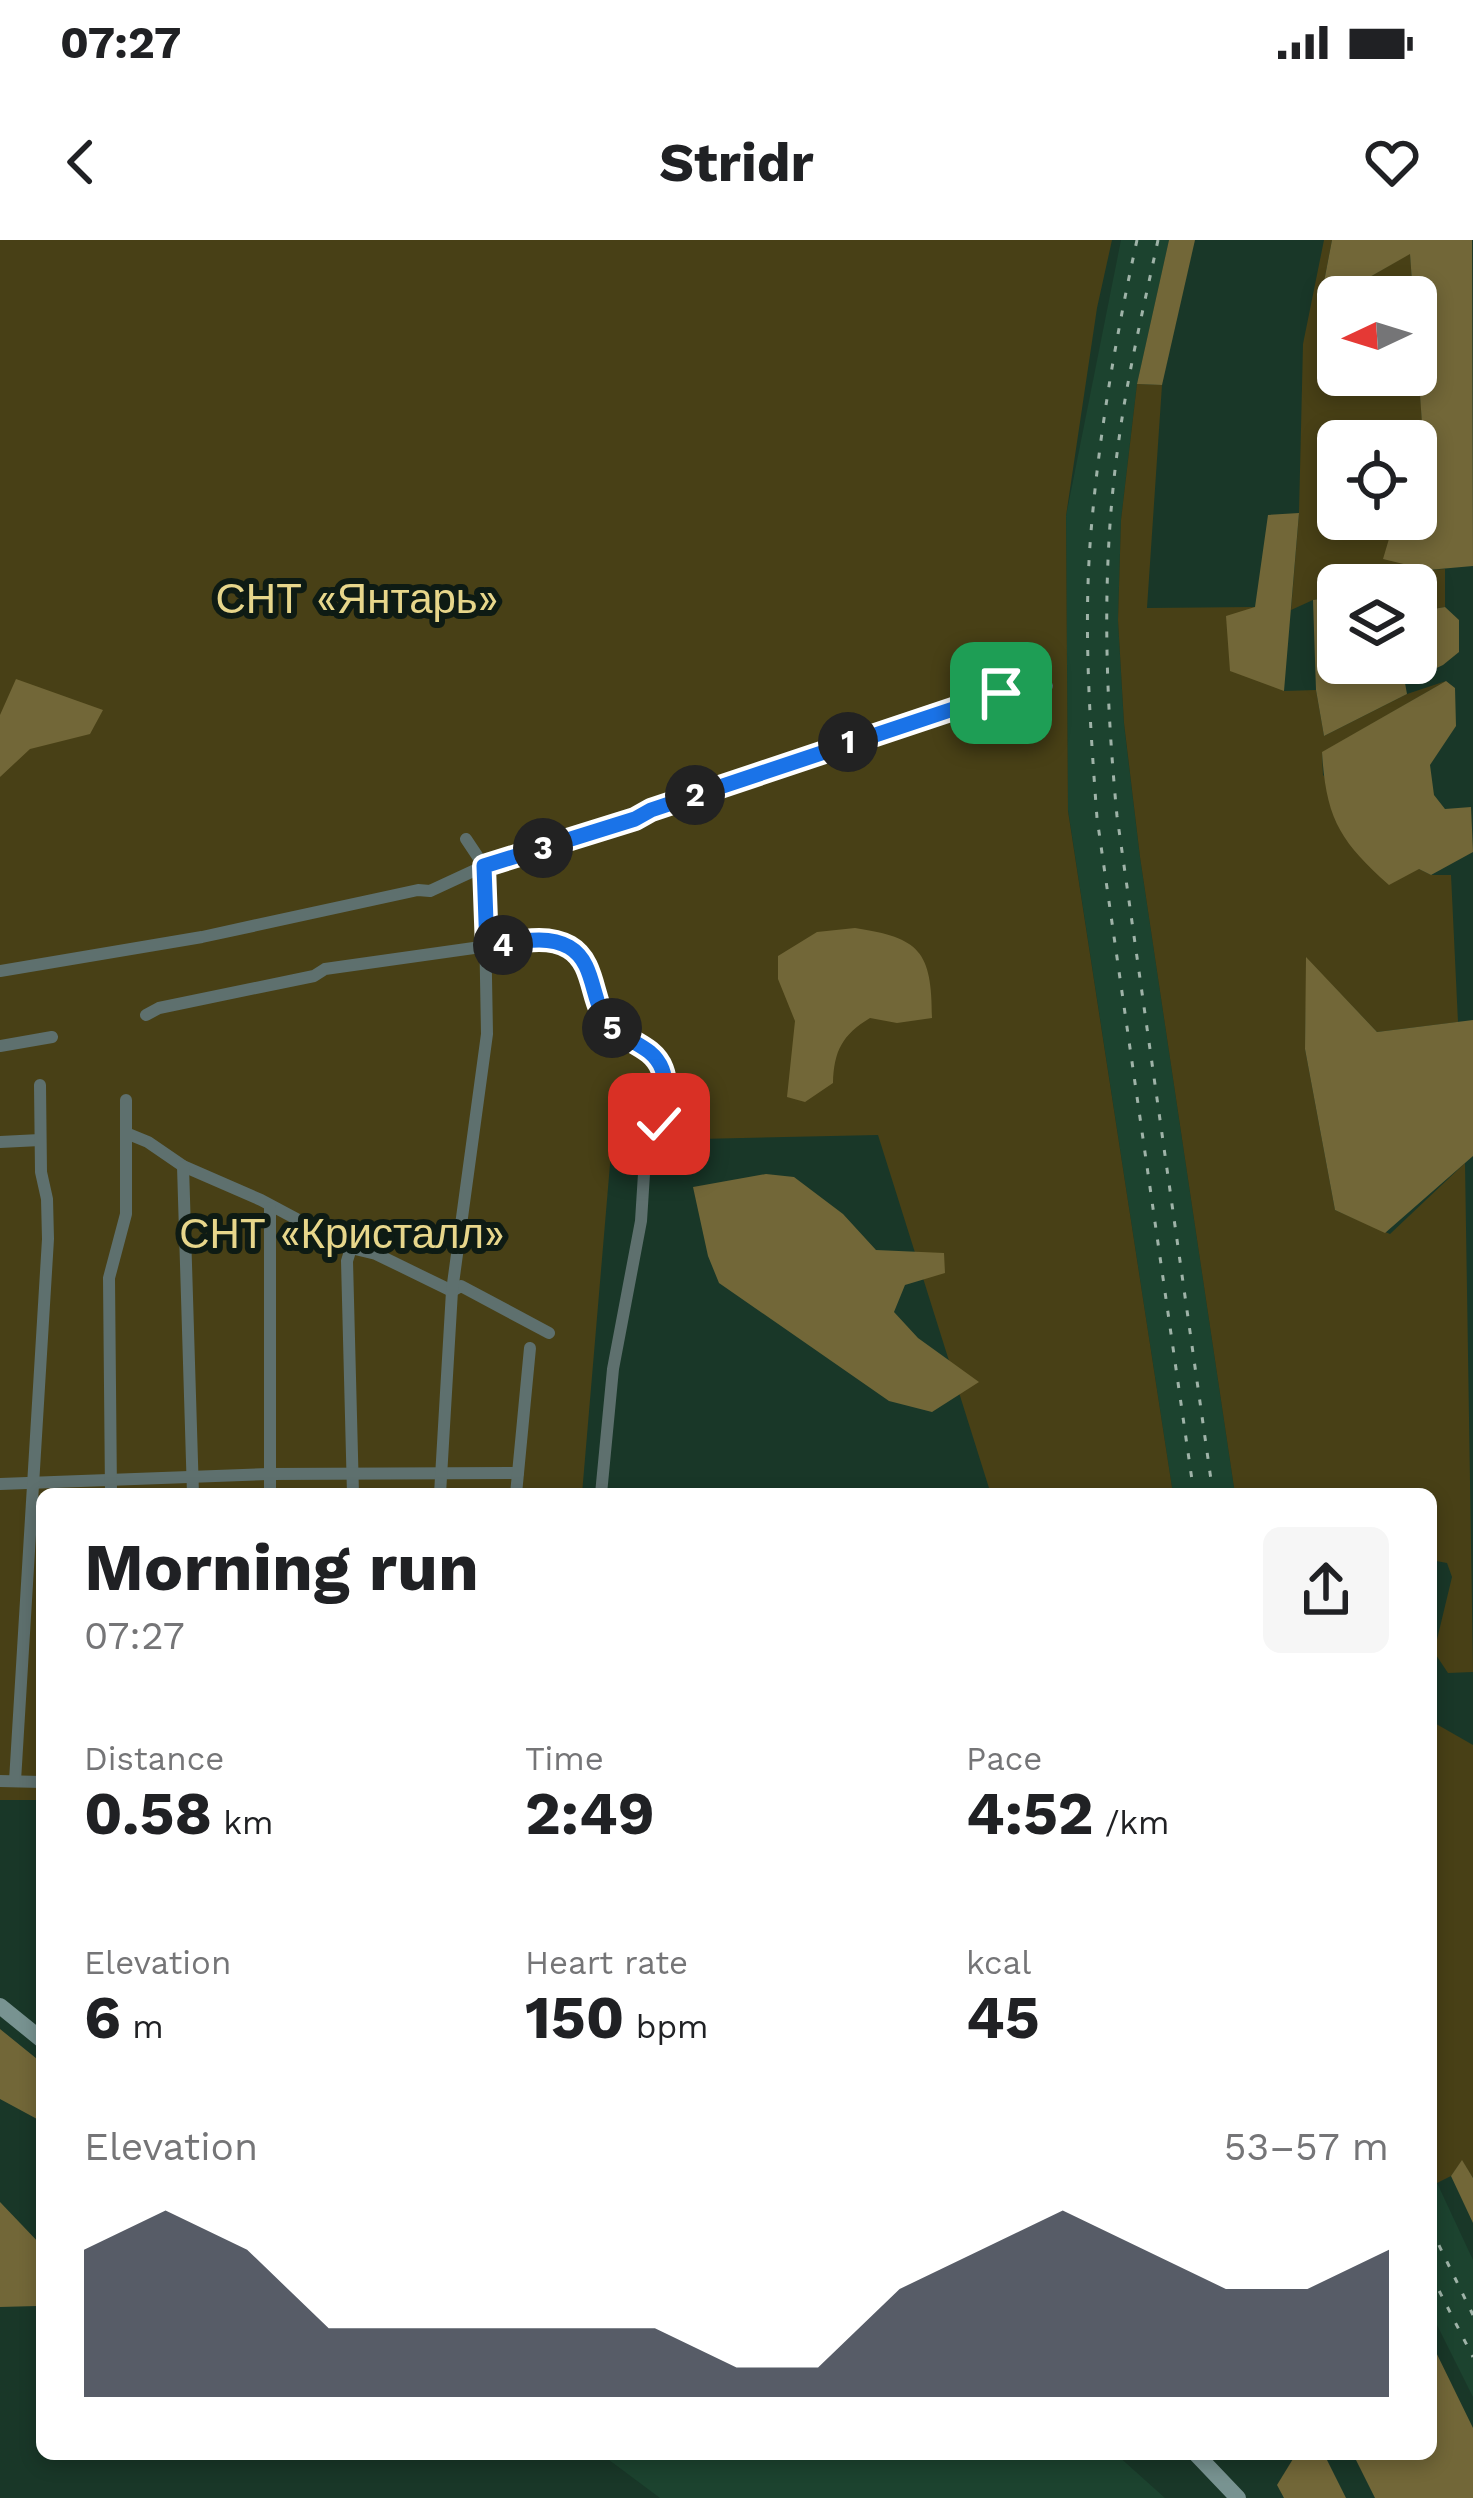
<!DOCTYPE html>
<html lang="en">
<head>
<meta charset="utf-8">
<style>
	:root { --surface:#fff; --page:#f6f6f6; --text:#202124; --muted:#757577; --accent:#111827 }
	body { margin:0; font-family:"Work Sans",sans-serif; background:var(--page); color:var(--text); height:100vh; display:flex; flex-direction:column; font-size:45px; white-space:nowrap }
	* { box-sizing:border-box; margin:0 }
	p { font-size:39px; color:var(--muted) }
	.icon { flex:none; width:66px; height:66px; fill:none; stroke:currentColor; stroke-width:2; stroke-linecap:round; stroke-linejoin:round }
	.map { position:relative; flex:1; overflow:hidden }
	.sheet { position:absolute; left:36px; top:1248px; width:1401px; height:972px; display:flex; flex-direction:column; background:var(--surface); border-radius:18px; box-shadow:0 6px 18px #0003 }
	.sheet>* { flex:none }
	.needle { width:78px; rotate:266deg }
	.controls { position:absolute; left:1317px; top:36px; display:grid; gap:24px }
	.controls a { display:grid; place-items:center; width:120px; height:120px; border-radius:18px; background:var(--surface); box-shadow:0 6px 18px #0003; font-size:60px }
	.pin { position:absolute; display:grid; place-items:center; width:102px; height:102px; color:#fff; margin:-51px; border-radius:24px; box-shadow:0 6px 18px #0006 }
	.km { position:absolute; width:60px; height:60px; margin:-30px; border-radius:50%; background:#222; color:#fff; font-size:33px; line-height:60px; text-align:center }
	.round { display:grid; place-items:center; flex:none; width:126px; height:126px; border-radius:18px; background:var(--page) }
	.summary { display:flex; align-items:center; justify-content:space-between; height:204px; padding:0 48px }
	h1 { font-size:66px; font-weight:700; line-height:90px }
	.metrics { display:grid; grid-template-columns:repeat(3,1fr); gap:18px; height:204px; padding:12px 48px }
	.metrics div { display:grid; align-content:center }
	.metrics b { font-size:60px; font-weight:700 }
	.metrics small { font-size:33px; font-weight:400 }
	.metrics p { font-size:33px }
	.chart { height:336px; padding:24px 48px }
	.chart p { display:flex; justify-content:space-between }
	.chart svg { width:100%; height:216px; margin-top:12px; fill:var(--accent); opacity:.7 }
	.status { display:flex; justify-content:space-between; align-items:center; height:84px; padding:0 60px; background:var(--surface); direction:ltr }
	.status svg { height:33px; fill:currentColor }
	header { display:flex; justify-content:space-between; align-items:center; height:156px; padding:0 48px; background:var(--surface); font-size:54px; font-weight:700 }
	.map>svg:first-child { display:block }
	.built { fill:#1c432f }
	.green { fill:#484016 }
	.forest { fill:#726738 }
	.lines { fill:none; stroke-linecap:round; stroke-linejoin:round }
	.street { stroke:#5e706e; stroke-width:12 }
	.secondary { stroke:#789391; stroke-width:16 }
	.rail { stroke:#9fb3a8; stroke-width:3; stroke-dasharray:6 12; stroke-linecap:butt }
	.route-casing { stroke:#fff; stroke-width:24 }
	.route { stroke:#1a73e8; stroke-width:15 }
	.labels { text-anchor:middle; stroke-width:12; stroke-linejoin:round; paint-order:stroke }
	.park-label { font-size:42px; fill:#e7d68b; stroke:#0e1b14 }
</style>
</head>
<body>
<div class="status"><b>07:27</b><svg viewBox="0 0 49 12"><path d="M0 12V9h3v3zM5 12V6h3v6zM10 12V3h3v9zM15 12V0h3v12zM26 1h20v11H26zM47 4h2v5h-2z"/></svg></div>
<header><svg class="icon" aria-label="back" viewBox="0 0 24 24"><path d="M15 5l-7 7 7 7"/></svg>Stridr<svg class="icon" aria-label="heart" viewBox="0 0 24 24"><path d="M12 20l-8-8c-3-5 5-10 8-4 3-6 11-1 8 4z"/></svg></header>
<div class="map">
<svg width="1473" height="2258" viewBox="0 0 1473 2258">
	<rect width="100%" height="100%" fill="#193728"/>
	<g class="built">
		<polygon points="1121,0 1169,0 1137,144 1121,280 1118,380 1124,484 1140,617 1235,1254 1173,1254 1068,570 1066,276"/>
		<polygon points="1431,1930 1473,2020 1473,2157 1431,2073"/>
		<polygon points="601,2214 1116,2214 1165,2258 660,2258"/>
	</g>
	<g class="green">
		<polygon points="0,0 1112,0 1097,68 1066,276 1068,571 1173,1254 1002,1254 989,1248 878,895 612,901 582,1254 42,1254 42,1560 0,1560"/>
		<polygon points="1324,0 1332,0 1319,68 1338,99 1338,135 1416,135 1416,93 1428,268 1416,273 1416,201 1338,201 1338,279 1402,279 1394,282 1428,330 1445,329 1445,367 1416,372 1416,345 1338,345 1338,356 1313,360 1291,370 1299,273 1303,104"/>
		<polygon points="1410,13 1413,57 1366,57 1368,38"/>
		<polygon points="1137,144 1162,145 1147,368 1255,367 1284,451 1316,450 1324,496 1407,454 1446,441 1322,513 1323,535 1419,629 1431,635 1451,635 1458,782 1377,792 1307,719 1305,809 1335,970 1390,994 1465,923 1473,1432 1448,1433 1434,1412 1452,1337 1447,1323 1431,1320 1431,1254 1235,1254 1140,617 1124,483 1118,380 1121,280"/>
		<polygon points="1431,1481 1473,1505 1473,1938 1462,1921 1451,1936 1437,1943 1431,1929"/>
	</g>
	<g class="forest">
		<polygon points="1169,0 1195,0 1162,145 1137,144"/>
		<polygon points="1332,0 1472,0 1473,326 1428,330 1383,319 1394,282 1416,279 1416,273 1428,268 1410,14 1368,38 1366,57 1338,57 1338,99 1319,68"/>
		<polygon points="1299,273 1284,451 1230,431 1226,376 1255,367 1268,275"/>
		<polygon points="1338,356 1338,423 1416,423 1416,372 1445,367 1459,380 1459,412 1443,425 1405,443 1407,454 1324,496 1316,450 1313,360"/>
		<polygon points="16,439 103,470 90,494 30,509 0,537 0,475"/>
		<path d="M1446 441 1455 448 1456 486 1430 525 1434 555 1445 569 1471 567 1473 612 1431 635 1419 629 1389 645C1340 601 1326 579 1322 512Z"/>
		<path d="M855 688C920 698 932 711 932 778L897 783 870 778C842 795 834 811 833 843L805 862 787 857 795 781 778 739V716L817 692Z"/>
		<polygon points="1306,717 1377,792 1473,780 1473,916 1385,993 1335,970 1305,809"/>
		<polygon points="766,934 794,937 843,974 876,1010 944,1013 945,1033 905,1045 894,1072 918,1098 979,1142 932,1172 889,1161 719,1043 708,1016 693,947"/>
		<polygon points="0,1789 42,1823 42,1906 37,1879 0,1859"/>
		<polygon points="1462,1920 1473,1938 1473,1983 1451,1936"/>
		<polygon points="0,1962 42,2006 42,2064 37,2066 0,2067"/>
		<polygon points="1431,2102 1473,2188 1473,2258 1375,2258 1353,2214 1431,2214"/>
		<polygon points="1296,2214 1324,2214 1346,2258 1284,2258 1277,2245"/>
	</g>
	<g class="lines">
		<g class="street">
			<path d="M0 731 202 697 418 650 430 651 484 626 636 579 651 570C778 527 916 467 1047 446"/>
			<polyline points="146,775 159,768 314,736 325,729 530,700 567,705 578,714 586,729 596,761 611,787 648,811 662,829 666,854 645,918 641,981 613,1129 601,1254"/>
			<polyline points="0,806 52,797"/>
			<polyline points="126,893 148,902 183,926 261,960 351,1008 376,1014 452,1051 461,1046 549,1093"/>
			<polyline points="0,902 40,900"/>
			<polyline points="183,926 193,1254"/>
			<polyline points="351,1008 347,1021 353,1254"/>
			<polyline points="0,1244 269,1234 518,1233"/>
			<polyline points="111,1254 109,1038 126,974 126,860"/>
			<polyline points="270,1254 270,968"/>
			<polyline points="440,1254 452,1051 487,794 484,626 466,599"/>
			<polyline points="516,1254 530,1108"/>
			<polyline points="0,1541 42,1542"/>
			<polyline points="15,1541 48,999 47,959 41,932 40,845"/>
		</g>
		<g class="secondary">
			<polyline points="0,1766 42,1800"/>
			<polyline points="1196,2214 1238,2258"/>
		</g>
		<g class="rail">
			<path d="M1137 0C1116 96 1099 194 1091 292 1083 387 1090 483 1097 578L1194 1254"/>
			<path d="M1158 0C1144 66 1128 132 1119 199 1101 325 1105 450 1117 576L1213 1254"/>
			<polyline points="1431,1989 1473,2075"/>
			<polyline points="1431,2035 1473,2117"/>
		</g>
	</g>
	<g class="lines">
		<g class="route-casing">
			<path id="route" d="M659 884C663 866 669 847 662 829 652 803 621 802 606 781 591 759 595 722 569 707 545 693 512 703 487 709L484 626 635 579 651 570 1001 453"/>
		</g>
		<use href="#route" class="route"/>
	</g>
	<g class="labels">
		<g class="park-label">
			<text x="357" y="373">СНТ «Янтарь»</text>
			<text x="342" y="1008">СНТ «Кристалл»</text>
		</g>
	</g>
</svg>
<div class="controls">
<a><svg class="needle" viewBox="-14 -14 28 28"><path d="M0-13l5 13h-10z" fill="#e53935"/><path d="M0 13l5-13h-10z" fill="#757577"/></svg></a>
<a><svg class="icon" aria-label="locate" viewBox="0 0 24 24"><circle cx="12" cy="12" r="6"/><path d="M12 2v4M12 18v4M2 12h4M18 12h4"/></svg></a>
<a><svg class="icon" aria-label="layers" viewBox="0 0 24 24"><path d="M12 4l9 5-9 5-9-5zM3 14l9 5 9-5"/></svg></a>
</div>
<div class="pin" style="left:1001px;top:453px;background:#1e9e55"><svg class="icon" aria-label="arrive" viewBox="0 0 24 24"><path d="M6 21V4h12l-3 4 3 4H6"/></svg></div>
<div class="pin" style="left:659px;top:884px;background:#d93025"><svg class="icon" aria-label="check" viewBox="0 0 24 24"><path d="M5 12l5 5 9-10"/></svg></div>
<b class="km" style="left:848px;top:502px">1</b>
<b class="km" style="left:695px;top:555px">2</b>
<b class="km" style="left:543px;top:608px">3</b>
<b class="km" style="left:503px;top:705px">4</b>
<b class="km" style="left:612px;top:788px">5</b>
<section class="sheet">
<div class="summary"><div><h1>Morning run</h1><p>07:27</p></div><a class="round"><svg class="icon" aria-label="share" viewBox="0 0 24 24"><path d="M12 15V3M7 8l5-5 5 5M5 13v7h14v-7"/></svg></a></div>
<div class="metrics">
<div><p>Distance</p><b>0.58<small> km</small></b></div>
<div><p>Time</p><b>2:49</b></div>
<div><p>Pace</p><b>4:52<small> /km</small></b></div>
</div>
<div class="metrics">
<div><p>Elevation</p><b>6<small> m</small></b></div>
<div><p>Heart rate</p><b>150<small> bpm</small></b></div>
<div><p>kcal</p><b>45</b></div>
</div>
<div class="chart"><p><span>Elevation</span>53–57 m</p>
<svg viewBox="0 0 160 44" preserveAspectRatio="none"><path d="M0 44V14L10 6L20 14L30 30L40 30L50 30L60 30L70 30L80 38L90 38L100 22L110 14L120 6L130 14L140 22L150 22L160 14V44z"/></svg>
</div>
</section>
</div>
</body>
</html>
